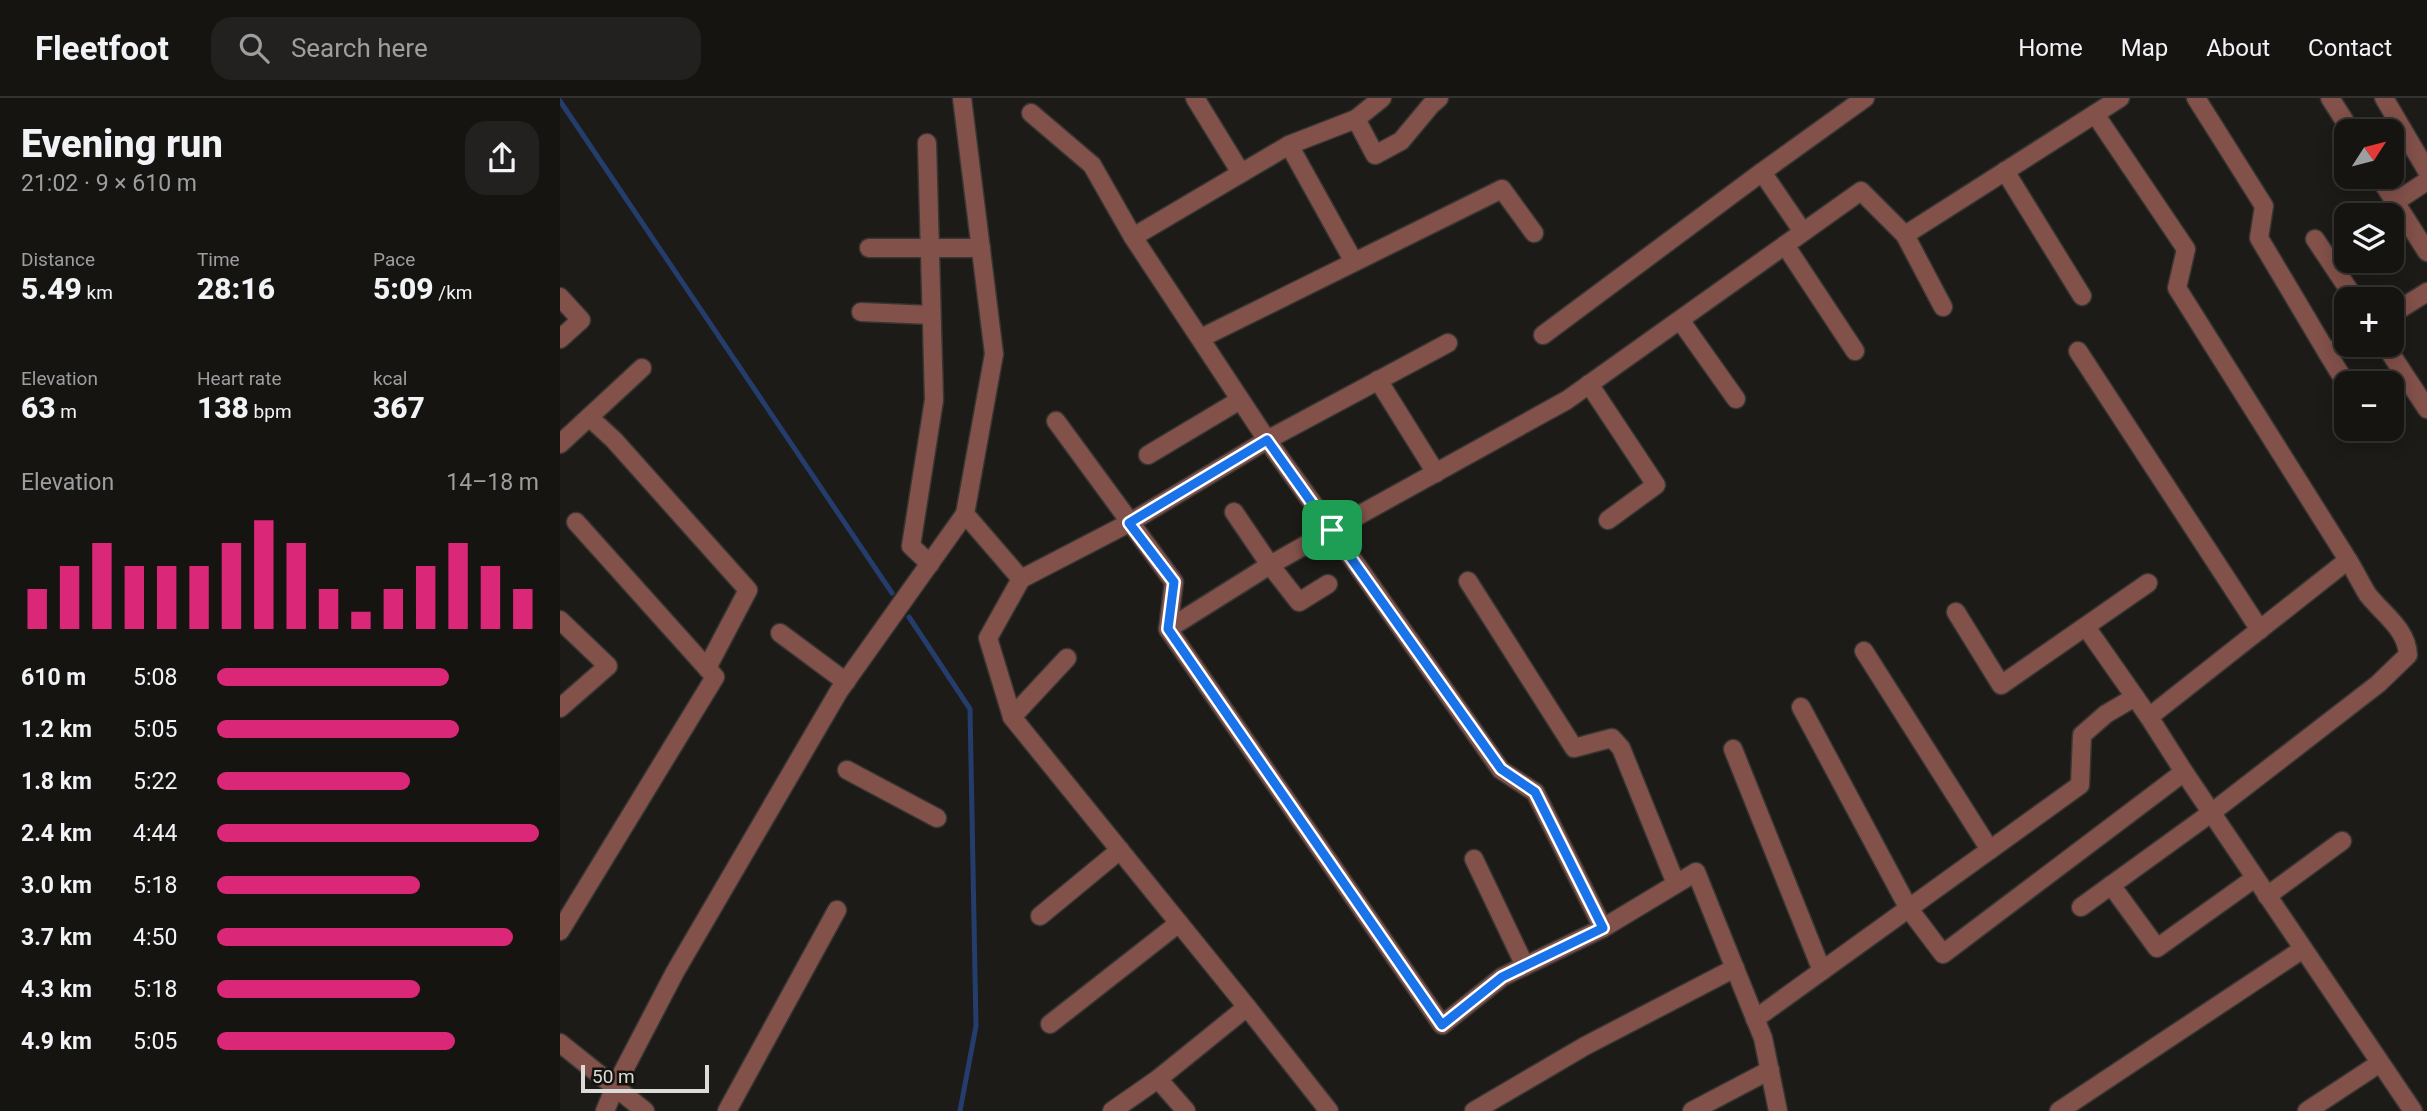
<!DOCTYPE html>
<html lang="en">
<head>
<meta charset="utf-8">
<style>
	:root { --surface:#151411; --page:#22211f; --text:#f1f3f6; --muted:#9d9e9f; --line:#343331; --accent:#db2777 }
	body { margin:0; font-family:Roboto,sans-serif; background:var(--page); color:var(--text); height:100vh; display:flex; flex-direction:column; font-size:26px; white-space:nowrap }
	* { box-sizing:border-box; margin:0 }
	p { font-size:23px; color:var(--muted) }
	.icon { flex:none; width:38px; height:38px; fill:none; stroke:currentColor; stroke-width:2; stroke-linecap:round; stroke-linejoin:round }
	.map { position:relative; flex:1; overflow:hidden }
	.details { display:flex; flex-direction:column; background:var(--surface); width:560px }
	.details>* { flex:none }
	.needle { width:46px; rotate:54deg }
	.buttons { position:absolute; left:1774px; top:21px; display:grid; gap:14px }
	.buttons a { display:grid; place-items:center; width:70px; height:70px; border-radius:14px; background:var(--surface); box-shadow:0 4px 18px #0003,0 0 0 2px var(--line); font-size:35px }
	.scale { position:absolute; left:21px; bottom:18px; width:128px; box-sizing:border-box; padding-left:7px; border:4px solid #dbdbd7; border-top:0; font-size:19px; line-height:24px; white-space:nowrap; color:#dbdbd7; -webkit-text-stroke:5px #13120e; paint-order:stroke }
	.pin { position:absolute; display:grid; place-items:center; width:60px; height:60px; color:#fff; margin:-30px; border-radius:14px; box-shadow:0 4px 10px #0006 }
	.round { display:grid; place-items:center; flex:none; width:74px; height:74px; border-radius:21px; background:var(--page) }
	.head { display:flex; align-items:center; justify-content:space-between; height:119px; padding:0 21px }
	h1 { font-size:38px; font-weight:800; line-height:52px }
	.stats { display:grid; grid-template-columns:repeat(3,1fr); gap:10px; height:119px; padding:7px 21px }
	.stats div { display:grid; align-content:center }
	.stats b { font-size:30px; font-weight:800 }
	.stats small { font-size:19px; font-weight:400 }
	.stats p { font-size:19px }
	.chart { height:196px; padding:14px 21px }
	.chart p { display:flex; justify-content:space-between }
	.chart svg { width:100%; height:126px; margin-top:7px; stroke:var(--accent); stroke-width:6 }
	ul { padding:0 21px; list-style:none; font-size:23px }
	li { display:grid; grid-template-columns:112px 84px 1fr; align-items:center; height:52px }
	li i { height:18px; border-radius:9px; background:var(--accent) }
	header { display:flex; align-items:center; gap:42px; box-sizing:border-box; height:98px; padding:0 35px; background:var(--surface); border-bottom:2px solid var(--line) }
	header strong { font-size:33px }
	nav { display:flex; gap:38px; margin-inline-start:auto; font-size:24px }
	.search { width:490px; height:63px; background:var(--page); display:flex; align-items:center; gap:18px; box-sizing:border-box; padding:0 24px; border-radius:21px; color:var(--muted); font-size:26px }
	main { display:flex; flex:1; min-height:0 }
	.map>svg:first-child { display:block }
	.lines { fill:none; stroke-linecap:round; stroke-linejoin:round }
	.stream { stroke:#243d6d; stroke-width:5 }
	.minor-casing { stroke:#373632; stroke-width:21 }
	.minor { stroke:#82514a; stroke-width:18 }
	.route-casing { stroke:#fff; stroke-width:14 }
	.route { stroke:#1a73e8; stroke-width:9 }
</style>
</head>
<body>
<header>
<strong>Fleetfoot</strong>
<div class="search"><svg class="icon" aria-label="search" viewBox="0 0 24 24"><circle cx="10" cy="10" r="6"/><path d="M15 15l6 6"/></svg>Search here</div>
<nav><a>Home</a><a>Map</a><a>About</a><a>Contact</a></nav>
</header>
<main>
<section class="details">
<div class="head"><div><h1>Evening run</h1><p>21:02 · 9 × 610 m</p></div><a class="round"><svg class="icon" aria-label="share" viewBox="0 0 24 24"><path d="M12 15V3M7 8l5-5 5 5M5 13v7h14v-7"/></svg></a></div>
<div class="stats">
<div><p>Distance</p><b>5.49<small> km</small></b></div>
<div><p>Time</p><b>28:16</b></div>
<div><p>Pace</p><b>5:09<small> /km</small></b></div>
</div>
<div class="stats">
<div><p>Elevation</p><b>63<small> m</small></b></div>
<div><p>Heart rate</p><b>138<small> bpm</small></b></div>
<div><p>kcal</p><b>367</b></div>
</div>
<div class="chart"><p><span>Elevation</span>14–18 m</p>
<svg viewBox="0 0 160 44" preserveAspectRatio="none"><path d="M5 44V30M15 44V22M25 44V14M35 44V22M45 44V22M55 44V22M65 44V14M75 44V6M85 44V14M95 44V30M105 44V38M115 44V30M125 44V22M135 44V14M145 44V22M155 44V30"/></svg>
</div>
<ul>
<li><b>610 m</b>5:08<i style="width:72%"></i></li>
<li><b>1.2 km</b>5:05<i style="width:75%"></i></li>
<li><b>1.8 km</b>5:22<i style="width:60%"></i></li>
<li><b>2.4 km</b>4:44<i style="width:100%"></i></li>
<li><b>3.0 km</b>5:18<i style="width:63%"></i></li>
<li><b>3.7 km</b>4:50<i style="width:92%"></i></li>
<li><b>4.3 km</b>5:18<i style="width:63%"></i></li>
<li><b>4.9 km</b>5:05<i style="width:74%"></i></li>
</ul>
</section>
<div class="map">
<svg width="1867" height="1013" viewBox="0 0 1867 1013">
	<rect width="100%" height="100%" fill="#1c1b17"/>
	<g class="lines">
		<g class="stream">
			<polyline points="0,3 332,495"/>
			<polyline points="349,519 410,611 416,928 400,1013"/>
		</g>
		<g class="minor-casing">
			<g id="minor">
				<polyline points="402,0 434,256 405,416 461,481 569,425 707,342 772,432 1007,302 1301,93 1345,137 1560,0"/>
				<polyline points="635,0 681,75"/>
				<polyline points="1636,0 1704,108 1699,140 1768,256 1787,244"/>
				<polyline points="1770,0 1791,33"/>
				<polyline points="1824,0 1867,73"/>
				<polyline points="471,15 532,67 573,139 707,342 888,245"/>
				<polyline points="1535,16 1626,151 1617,190 1788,462 1589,619 1624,674 1853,1013"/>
				<polyline points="796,21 822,0"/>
				<polyline points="367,45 374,302 351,448 370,466"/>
				<polyline points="729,47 794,164"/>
				<polyline points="1445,73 1522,198"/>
				<polyline points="1202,74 1305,0"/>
				<polyline points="1819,79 1867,154"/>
				<polyline points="1835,104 1867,83"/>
				<polyline points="1345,137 1383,209"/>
				<polyline points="573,139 729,47 796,21 815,57 841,43 871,7 879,0"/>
				<polyline points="1755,141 1795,201"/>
				<polyline points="1225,147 1295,253"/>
				<polyline points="309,150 421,150"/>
				<polyline points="0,199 21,222 0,241"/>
				<polyline points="301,214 371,217"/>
				<polyline points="1832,216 1867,194"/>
				<polyline points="1120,222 1176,301"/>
				<polyline points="983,237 1202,74 1243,134"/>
				<polyline points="641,240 942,91 974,135"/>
				<polyline points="1825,247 1867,311"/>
				<polyline points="1518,253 1700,532"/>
				<polyline points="1768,256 1787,287"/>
				<polyline points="818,282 876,375"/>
				<polyline points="1029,286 1096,387 1048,422"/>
				<polyline points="29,319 54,342 188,492 147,570"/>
				<polyline points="496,323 614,484 608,531"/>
				<polyline points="0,346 82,270"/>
				<polyline points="588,357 680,302"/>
				<polyline points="674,414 710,467 772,432 941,672 975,694 1043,830 1136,774 1203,940 1218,1013"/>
				<polyline points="461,481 428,540 452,619 687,909 769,1013"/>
				<polyline points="908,483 1014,650 1052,640 1061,650 1116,786"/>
				<polyline points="768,486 739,504 710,467 608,531 882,927 942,879 1043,830"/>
				<polyline points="1396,514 1441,587 1588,485"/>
				<polyline points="0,522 48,568 0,610"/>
				<polyline points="1526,529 1575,599"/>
				<polyline points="220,535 286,584"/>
				<polyline points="1304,553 1430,752"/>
				<polyline points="1241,609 1349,811 1383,856 1624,674"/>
				<polyline points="452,619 507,560"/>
				<polyline points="1173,651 1262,873"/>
				<polyline points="287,672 377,720"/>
				<polyline points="914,761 965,868"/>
				<polyline points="1551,787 1597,850 1695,780"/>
				<polyline points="1707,798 1782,743"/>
				<path d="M1521 809 1651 715 1818 586 1848 557C1847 531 1823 516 1808 497 1801 486 1795 473 1788 462"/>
				<polyline points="480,818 560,752"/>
				<polyline points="0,833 155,579 16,424"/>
				<polyline points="1195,921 1520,687 1522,637 1546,616 1575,599 1589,619"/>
				<polyline points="490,926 619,825"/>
				<polyline points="0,945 55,989 115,874 279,593 405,416"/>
				<polyline points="598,981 626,1013"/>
				<polyline points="45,1013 55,989 85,1013"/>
				<polyline points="167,1013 277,812"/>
				<polyline points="552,1013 598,981 687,909"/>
				<polyline points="914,1013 1025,948 1175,870"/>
				<polyline points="1132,1013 1210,972"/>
				<polyline points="1499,1013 1743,851"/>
				<polyline points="1747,1013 1820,965"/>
			</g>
		</g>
		<use href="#minor" class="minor"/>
	</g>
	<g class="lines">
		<g class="route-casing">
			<polygon id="route" points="707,342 941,671 975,694 1043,830 942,879 882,927 608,531 614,484 569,425"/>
		</g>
		<use href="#route" class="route"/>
	</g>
</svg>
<div class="buttons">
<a><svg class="needle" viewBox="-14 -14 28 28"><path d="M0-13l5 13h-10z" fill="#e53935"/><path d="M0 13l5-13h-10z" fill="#9d9e9f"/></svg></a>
<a><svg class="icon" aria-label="layers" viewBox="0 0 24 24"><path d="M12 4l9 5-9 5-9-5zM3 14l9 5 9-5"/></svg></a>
<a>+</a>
<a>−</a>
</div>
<div class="scale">50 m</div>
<div class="pin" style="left:772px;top:432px;background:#1e9e55"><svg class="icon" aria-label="arrive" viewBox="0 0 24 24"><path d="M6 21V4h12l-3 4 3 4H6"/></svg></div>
</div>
</main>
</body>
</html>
